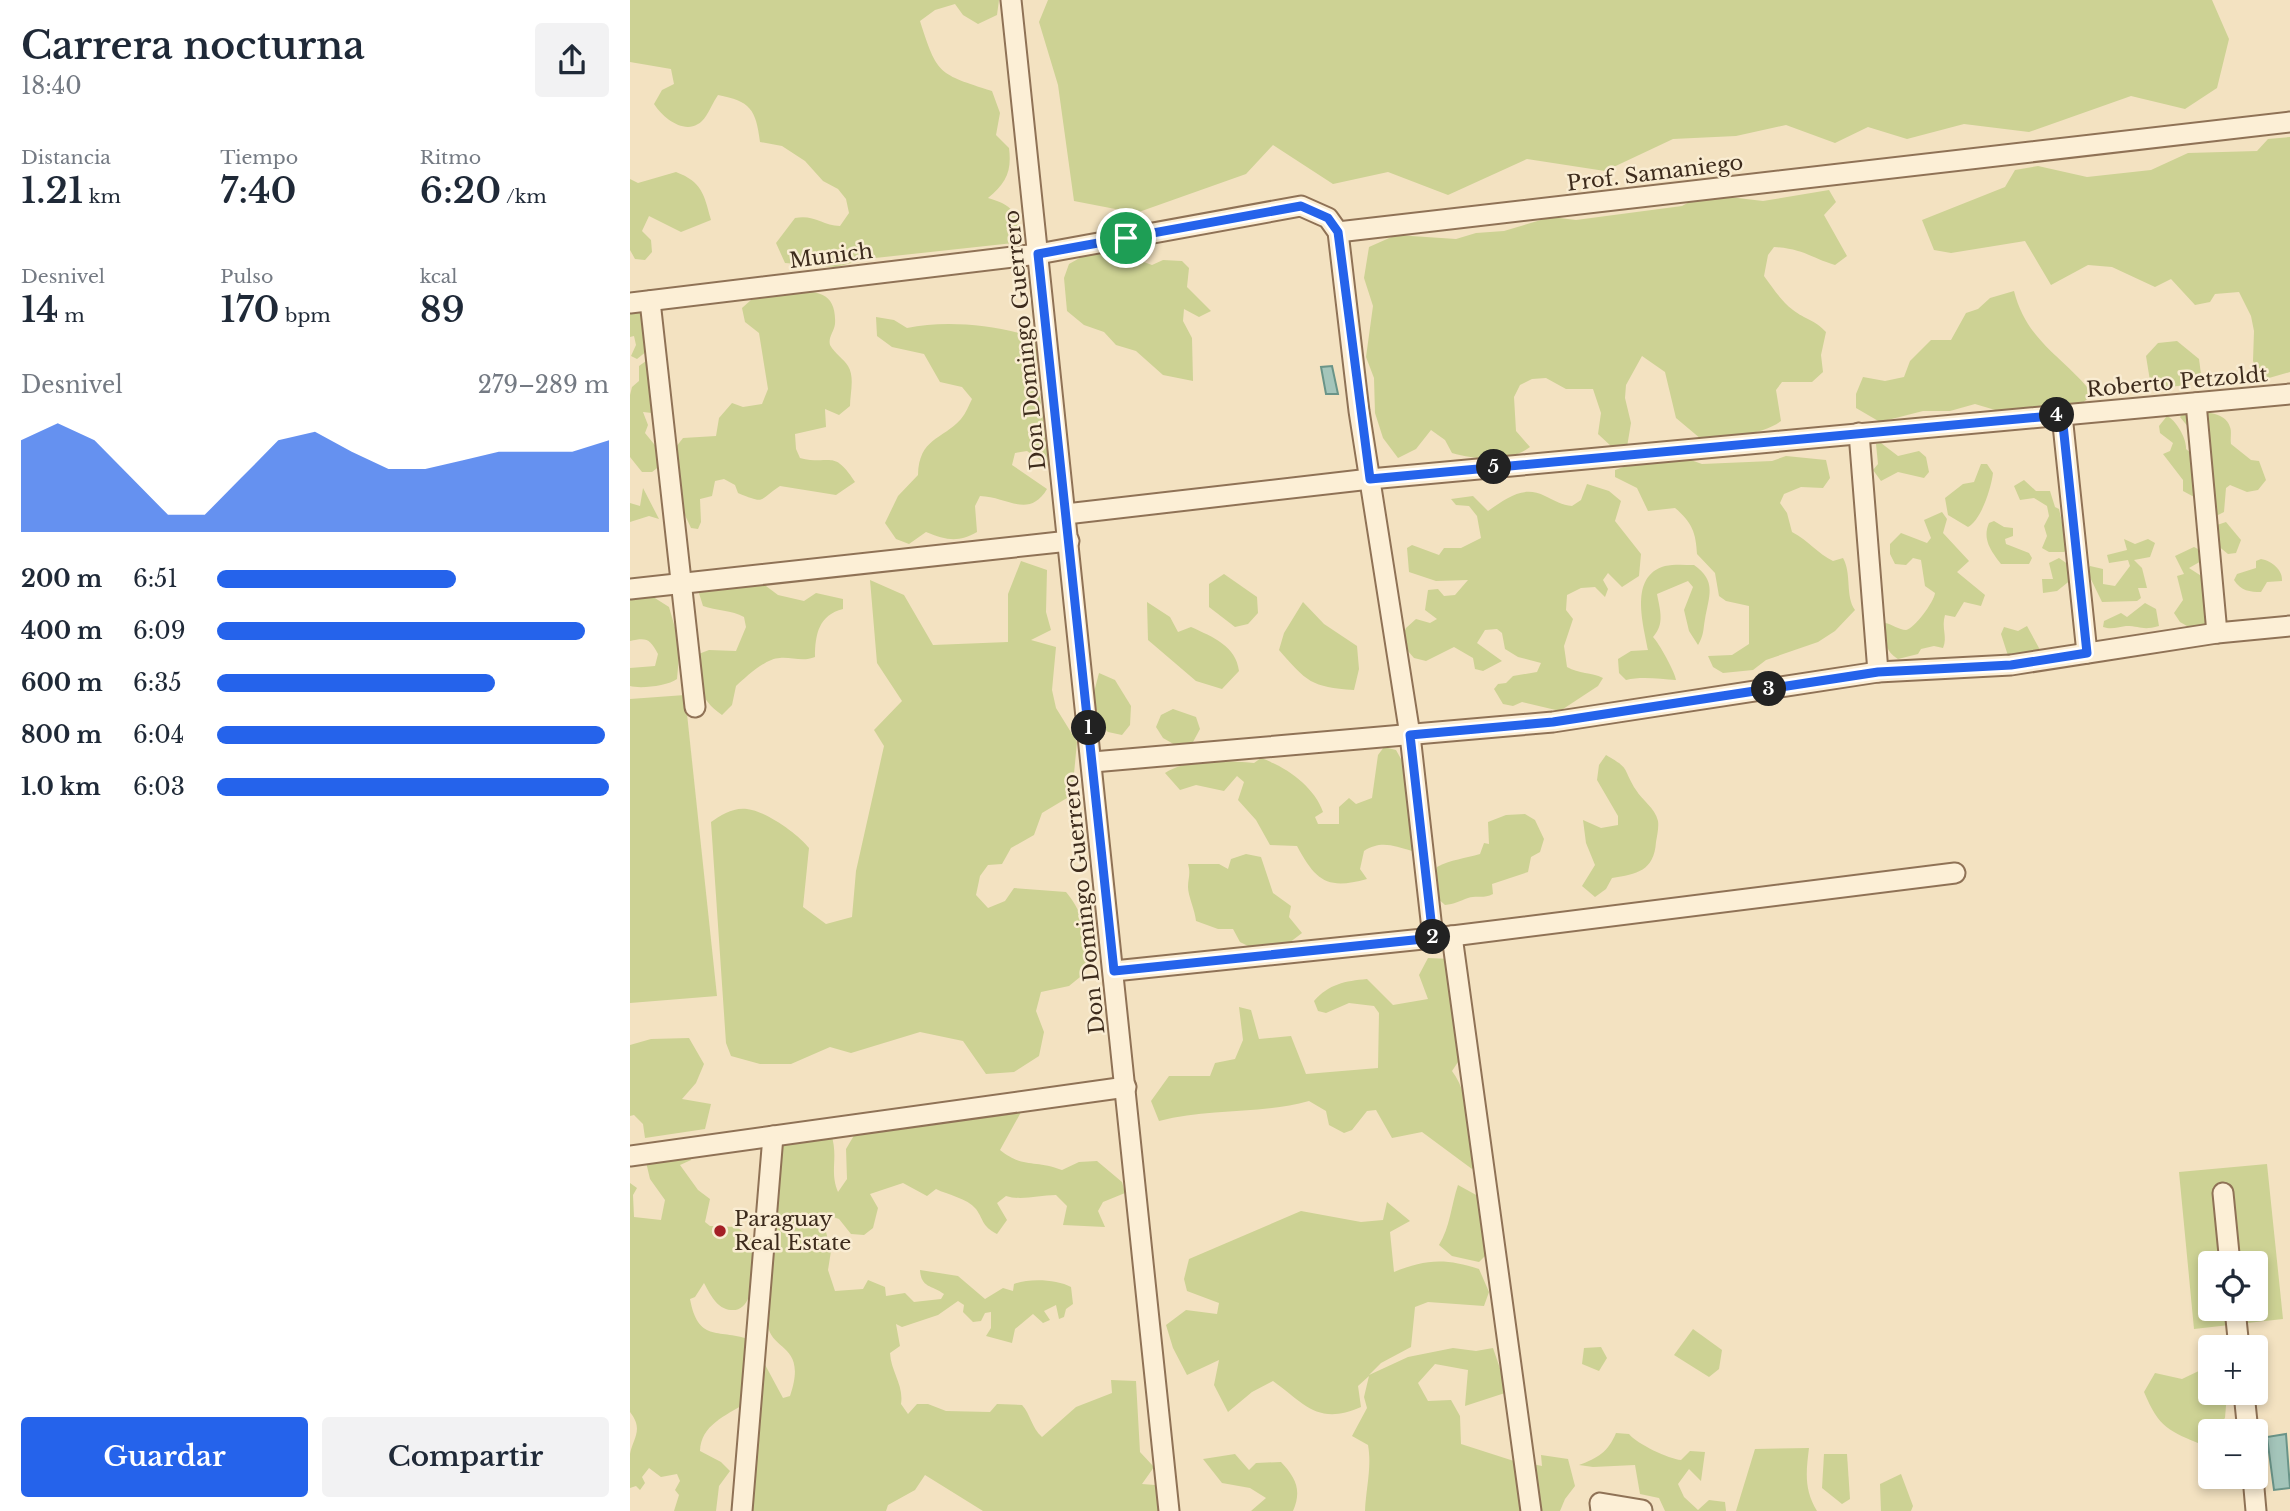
<!DOCTYPE html>
<html lang="es">
<head>
<meta charset="utf-8">
<style>
	:root { --surface:#fff; --page:#f2f2f3; --text:#1f2937; --muted:#747a83; --accent:#2563eb }
	body { margin:0; font-family:"Libre Baskerville",serif; background:var(--page); color:var(--text); height:100vh; display:flex; flex-direction:column; font-size:26px; white-space:nowrap }
	* { box-sizing:border-box; margin:0 }
	p { font-size:23px; color:var(--muted) }
	.icon { flex:none; width:38px; height:38px; fill:none; stroke:currentColor; stroke-width:2; stroke-linecap:round; stroke-linejoin:round }
	.map { position:relative; flex:1; overflow:hidden }
	.side { display:flex; flex-direction:column; background:var(--surface); width:630px }
	.side>* { flex:none }
	.fabs { position:absolute; left:1568px; top:1251px; display:grid; gap:14px }
	.fabs a { display:grid; place-items:center; width:70px; height:70px; border-radius:7px; background:var(--surface); box-shadow:0 4px 10px #0003; font-size:35px }
	.pin { position:absolute; display:grid; place-items:center; width:60px; height:60px; color:#fff; margin:-30px; border:4px solid #fff; border-radius:50%; box-shadow:0 2px 7px #0007 }
	.km { position:absolute; width:35px; height:35px; margin:-18px; border-radius:50%; background:#222; color:#fff; font-size:19px; line-height:35px; text-align:center }
	.round { display:grid; place-items:center; flex:none; width:74px; height:74px; border-radius:7px; background:var(--page) }
	.overview { display:flex; align-items:center; justify-content:space-between; height:119px; padding:0 21px }
	h1 { font-size:38px; font-weight:600; line-height:52px }
	.stats { display:grid; grid-template-columns:repeat(3,1fr); gap:10px; height:119px; padding:7px 21px }
	.stats div { display:grid; align-content:center }
	.stats b { font-size:35px; font-weight:600 }
	.stats small { font-size:19px; font-weight:400 }
	.stats p { font-size:19px }
	.chart { height:196px; padding:14px 21px }
	.chart p { display:flex; justify-content:space-between }
	.chart svg { width:100%; height:126px; margin-top:7px; fill:var(--accent); opacity:.7 }
	.button { display:flex; gap:14px; margin-top:auto; padding:14px 21px }
	.button a { flex:1; height:80px; border-radius:7px; background:var(--accent); color:#fff; font-size:28px; font-weight:600; line-height:80px; text-align:center }
	.button a+a { background:var(--page); color:var(--text) }
	ul { padding:0 21px; list-style:none; font-size:23px }
	li { display:grid; grid-template-columns:112px 84px 1fr; align-items:center; height:52px }
	li i { height:18px; border-radius:9px; background:var(--accent) }
	main { display:flex; flex:1; min-height:0 }
	.map>svg:first-child { display:block }
	.green { fill:#cdd294; fill-rule:evenodd }
	.water { fill:#a4c5ba; stroke:#6a9488; stroke-width:2 }
	.lines { fill:none; stroke-linecap:round; stroke-linejoin:round }
	.minor-casing { stroke:#8f7256; stroke-width:23 }
	.minor { stroke:#fcefd6; stroke-width:19 }
	.route-casing { stroke:#fff; stroke-width:14 }
	.route { stroke:#2563eb; stroke-width:9 }
	.poi-dot { fill:#a42026; stroke:#f9ecd2; stroke-width:2.5 }
	.labels { text-anchor:middle; stroke-width:5; stroke-linejoin:round; paint-order:stroke }
	.street-label { font-size:21px; fill:#3d2b1c; stroke:#f9ecd2 }
	.poi-label { font-size:21px; fill:#3d2b1c; stroke:#f9ecd2; text-anchor:start }
</style>
</head>
<body>
<main>
<section class="side">
<div class="overview"><div><h1>Carrera nocturna</h1><p>18:40</p></div><a class="round"><svg class="icon" aria-label="share" viewBox="0 0 24 24"><path d="M12 15V3M7 8l5-5 5 5M5 13v7h14v-7"/></svg></a></div>
<div class="stats">
<div><p>Distancia</p><b>1.21<small> km</small></b></div>
<div><p>Tiempo</p><b>7:40</b></div>
<div><p>Ritmo</p><b>6:20<small> /km</small></b></div>
</div>
<div class="stats">
<div><p>Desnivel</p><b>14<small> m</small></b></div>
<div><p>Pulso</p><b>170<small> bpm</small></b></div>
<div><p>kcal</p><b>89</b></div>
</div>
<div class="chart"><p><span>Desnivel</span>279–289 m</p>
<svg viewBox="0 0 160 44" preserveAspectRatio="none"><path d="M0 44V12L10 6L20 12L30 25L40 38L50 38L60 25L70 12L80 9L90 16L100 22L110 22L120 19L130 16L140 16L150 16L160 12V44z"/></svg>
</div>
<ul>
<li><b>200 m</b>6:51<i style="width:61%"></i></li>
<li><b>400 m</b>6:09<i style="width:94%"></i></li>
<li><b>600 m</b>6:35<i style="width:71%"></i></li>
<li><b>800 m</b>6:04<i style="width:99%"></i></li>
<li><b>1.0 km</b>6:03<i style="width:100%"></i></li>
</ul>
<div class="button"><a>Guardar</a><a>Compartir</a></div>
</section>
<div class="map">
<svg width="1660" height="1511" viewBox="0 0 1660 1511">
	<rect width="100%" height="100%" fill="#f3e2c1"/>
	<g class="green">
		<path d="M0 0H369L367 15 348 24 333 15 325 4 305 10 290 21C307 75 309 74 362 91L370 113 366 135 379 148C382 172 376 183 358 198 384 205 389 215 392 242L236 259 206 267 155 263 146 243 165 218C183 214 192 225 210 226L219 213 216 199 208 189 193 181 175 161 152 146 130 142C126 109 120 101 88 95 83 102 80 110 76 116 61 139 35 121 24 104L32 90 44 84 41 69 0 62Z"/>
		<polygon points="418,0 1582,0 1599,39 1587,88 1555,109 1501,96 1399,132 1334,124 1277,139 1238,127 1205,143 1156,125 1106,136 1043,139 975,171 897,159 818,195 758,172 703,184 643,145 616,174 506,213 444,201 428,85 409,22"/>
		<polygon points="1660,137 1660,372 1632,380 1623,361 1624,331 1621,316 1609,292 1585,294 1580,302 1565,305 1541,279 1525,287 1482,267 1458,265 1421,285 1395,241 1321,253 1304,250 1292,220 1375,187 1385,170 1408,166 1457,177 1521,170 1558,153 1627,151 1638,139"/>
		<path d="M46 172C72 182 74 194 81 220L51 232 19 216 12 231 21 240 22 252 15 260 5 259 0 250V179L8 183Z"/>
		<path d="M1199 190 1206 202 1194 215 1217 256 1205 265C1179 257 1174 249 1144 247L1138 255 1134 276C1143 288 1151 301 1163 310 1176 320 1184 319 1196 332L1191 355 1193 372 1182 382H1152L1146 390 1151 421C1133 435 1094 438 1071 439L1046 418 1035 372 1012 356 996 385 995 398 1001 423 997 447H982L968 434 971 413 963 389H936L916 378 902 379 890 385 884 397 886 431 900 447C879 463 847 460 822 453L815 440 801 430 786 449 768 458 753 438 745 413 744 378 736 357 743 306 734 278 739 247 766 235 826 239 846 233 874 231 921 217 946 220 1052 206 1074 194 1133 201Z"/>
		<polygon points="464,250 489,253 522,265 533,260 552,261 559,268 557,287 581,311 569,317 554,309 553,321 562,338 563,381 533,375 506,351 486,345 474,332 454,325 437,311 434,278 439,264"/>
		<path d="M157 291C183 291 207 289 205 324 204 332 198 337 200 345 205 354 214 359 218 366 225 377 220 394 220 406L209 415 195 409 196 427 165 434 166 449 170 458C201 466 203 448 225 482L206 495 150 486C128 500 137 505 108 493L105 485 94 479 85 481 82 496 70 499 71 522 68 529 61 528 46 496V447L53 438 86 436 89 418 102 403 113 407 132 404 138 389 129 333 115 322 112 308 121 300Z"/>
		<path d="M1384 291C1397 342 1433 356 1463 394L1449 406 1372 412 1345 404 1320 411H1293L1250 422 1226 408V394L1233 377 1255 381 1274 377 1280 361 1301 340H1321L1336 313 1348 309 1360 298Z"/>
		<polygon points="0,308 11,310 15,320 17,351 7,359 1,356 6,345 4,336 0,337"/>
		<path d="M246 317 264 320 277 328C316 320 365 325 403 337L409 353 406 369 420 467 397 451 385 453 382 465 417 489C399 519 378 497 350 496L345 506 347 532C328 543 316 540 296 532L279 544 266 539 255 523 268 496 288 475C289 438 312 440 331 419 336 413 339 405 342 399L332 387 310 382 294 354 262 347 247 336Z"/>
		<polygon points="1547,341 1569,359 1571,374 1556,385 1531,388 1520,381 1516,356 1528,343"/>
		<polygon points="16,361 21,365 22,413 13,412 18,425 15,433 28,449 31,465 22,472 12,472 0,457 0,395 2,387 9,381 9,366"/>
		<path d="M1555 411C1569 412 1595 410 1600 427 1602 432 1600 438 1601 444L1621 460 1629 461 1636 480 1628 490 1617 492 1600 485 1596 488 1594 512 1580 519 1566 498 1553 491V480L1533 454 1540 451 1543 443 1530 433 1529 426 1537 416C1546 420 1557 439 1556 449L1563 455 1559 428 1550 417Z"/>
		<polygon points="1251,443 1268,456 1289,451 1296,457 1299,472 1294,478 1268,472 1251,481 1243,470 1248,464 1246,444"/>
		<path d="M1156 456 1196 460 1200 478 1193 488 1171 487 1154 494 1150 503 1157 513 1162 532C1179 541 1188 554 1203 561L1213 558C1222 574 1215 596 1225 610L1205 631 1188 642 1136 660 1123 670 1093 673 1083 667 1078 656 1102 655 1119 644V606L1096 601 1089 596 1085 573 1067 554C1066 533 1062 522 1045 508L1018 511 1007 488 985 477V470L999 465 1055 458 1072 464 1142 461Z"/>
		<path d="M1351 464H1357L1363 473C1361 489 1351 520 1338 527L1318 515 1315 498 1333 484 1344 482Z"/>
		<polygon points="1394,480 1406,491 1420,491 1425,507 1429,509 1438,549 1434,552 1419,552 1412,548 1417,536 1414,526 1419,516 1417,506 1404,498 1390,500 1384,486"/>
		<path d="M957 484 979 491 991 501 985 521 1011 554 1009 576 992 587 978 573 973 580 978 589 975 597 965 587 951 588 937 595 936 610 943 619 934 646 937 667C949 674 961 672 973 678L968 686 930 711 892 702 883 706 873 704 864 689 868 684 876 683 883 676 907 672 911 663 888 657 875 649 872 633 867 629 855 630 847 643 872 661 853 671 845 669 843 658 824 647 796 661 784 658 770 642 776 628 786 619 800 623 807 619 795 610 798 590 808 589 814 596 825 595 838 580 806 581 779 572 777 548 782 545 809 555 814 548H831L851 538 847 516 839 506 826 505 821 499 843 496 858 511C877 498 893 485 915 496 925 501 932 505 942 506L951 500Z"/>
		<polygon points="13,488 29,519 19,516 0,522 0,503 10,506"/>
		<path d="M1312 512 1317 519 1313 533 1339 561 1327 572 1355 595 1351 606 1334 602 1325 617 1315 615C1311 628 1318 637 1313 648L1304 646 1291 649 1288 654 1268 659C1256 652 1251 637 1255 623 1262 624 1269 630 1276 630 1284 629 1304 602 1305 593L1295 586 1291 560 1283 558 1276 565 1265 564 1260 554V544L1271 533 1297 543 1301 538 1294 520Z"/>
		<path d="M1364 521 1374 527 1383 528V536L1375 539 1376 544 1399 553 1402 558 1399 564H1371C1361 551 1352 539 1359 523Z"/>
		<polygon points="1596,522 1611,540 1606,553 1598,554 1587,545 1584,526"/>
		<polygon points="1494,539 1505,544 1518,539 1525,543 1520,557 1504,560 1512,568 1517,588 1508,588 1511,598 1507,601 1472,602 1457,571 1460,566 1473,569 1473,584 1485,586 1500,566 1498,560 1479,563 1477,555 1497,550"/>
		<polygon points="1564,547 1568,549 1573,560 1559,568 1576,579 1591,622 1564,630 1550,622 1544,613 1553,600 1547,576 1554,574 1545,556"/>
		<polygon points="1429,558 1442,567 1442,579 1427,591 1413,593 1412,579 1423,579 1419,563"/>
		<path d="M1631 559C1642 561 1653 570 1652 581L1637 582 1631 592C1620 592 1611 591 1604 580L1607 574 1626 568V561Z"/>
		<path d="M391 561 417 570 416 612 421 630 401 640 426 647 422 690 426 708 447 742 442 795 412 813 404 835 381 848 372 864 358 865 350 876 346 895 358 908 375 901 384 888 436 892C457 917 458 941 455 973L439 986 411 992 406 1011 414 1032 409 1056 384 1072 356 1074 333 1041 290 1032 221 1053 200 1047 161 1064H130L101 1056 96 1043 81 822C91 815 104 807 117 809 136 811 168 834 179 848L173 907 196 924 222 917 226 871 254 746 244 730 272 701 247 663 240 580 274 595 303 645 378 642V594Z"/>
		<path d="M1064 565C1087 581 1079 596 1075 619 1073 630 1074 635 1068 645L1059 631 1054 610 1063 587 1058 581 1027 594C1030 610 1035 624 1023 637 1029 643 1045 672 1046 680 1030 679 1012 676 996 680L989 673 988 659 1001 651 1018 650C1013 623 999 576 1035 566 1044 564 1055 565 1064 565Z"/>
		<polygon points="594,574 627,597 628,613 618,624 605,627 579,607 579,584"/>
		<path d="M128 580 148 595 174 601 186 593 213 599V609C189 615 185 634 185 657 173 662 162 657 150 658 136 658 116 677 106 686L102 705 92 715C68 698 69 684 66 655L79 650 106 651 116 627 114 617C102 610 86 611 73 606L68 590 110 588Z"/>
		<path d="M17 593 39 607 50 645 47 679C38 686 10 689 0 686V668L25 666 28 654C20 639 17 637 0 641V598Z"/>
		<path d="M517 602 540 617 548 632 561 627C583 637 606 646 609 671L592 689 566 681 518 640Z"/>
		<path d="M673 602 694 624 727 646 729 669 724 690C681 687 677 682 649 650L654 633Z"/>
		<path d="M1515 603 1526 609 1529 626C1512 631 1511 626 1496 626 1487 627 1482 630 1473 627L1474 621 1491 613 1497 617Z"/>
		<polygon points="1397,626 1415,659 1381,665 1371,634 1374,627 1388,631"/>
		<polygon points="469,673 485,680 501,706 500,725 492,735 478,732 466,721 463,696"/>
		<polygon points="55,695 87,996 0,1003 0,699"/>
		<polygon points="543,709 566,717 570,729 563,742 547,746 533,738 526,727 531,715"/>
		<path d="M754 747 766 750 775 766 785 831 781 836 782 851C764 846 751 840 734 851L730 869 737 879C697 890 686 881 667 846L640 845 626 820 608 800 614 782 607 776 594 791 566 785 550 790 535 773C558 758 597 760 624 763L631 758C656 767 684 786 693 812L685 817 688 824H709V807L719 798 726 804 742 798 748 755Z"/>
		<path d="M976 755C1001 769 992 768 1006 790 1012 800 1025 808 1028 821 1029 827 1027 836 1026 842 1024 871 1007 874 982 878L976 889 965 897 952 886 965 865 956 843 953 820 971 828 988 825V816L967 780 969 765Z"/>
		<path d="M895 814 905 820 914 839 910 852 901 857 898 872 862 884 863 894C854 899 847 895 838 898 830 901 824 904 815 905L805 896 807 867C820 860 836 858 850 854L854 843 859 844 858 822 876 815Z"/>
		<path d="M616 854 631 857 643 893 661 906 659 917 672 933 659 943 628 951 610 942 603 929H588L566 921C565 910 558 896 558 887 558 878 561 874 558 864H589L598 869 601 859Z"/>
		<path d="M798 958 821 959 834 1053 822 1071C845 1102 829 1132 848 1162L842 1169 792 1132 762 1138 746 1110 737 1111 722 1130 714 1133 699 1125 696 1111 679 1101C628 1115 578 1108 529 1121L521 1101 539 1076H580L585 1063 605 1059 613 1040 609 1007 621 1010 629 1039 661 1036 676 1074 748 1068 749 1013 744 1006 719 1003 696 1013 688 1011 684 1001C699 984 715 981 737 979L763 1005 798 999 789 975Z"/>
		<polygon points="59,1038 74,1064 66,1083 52,1099 81,1104 75,1129 15,1138 13,1124 4,1115 0,1116 0,1045 21,1039"/>
		<path d="M395 1105 370 1150C394 1169 404 1159 432 1170L449 1162 467 1161 492 1182 495 1193 473 1202 468 1211 475 1227 433 1225 437 1206 426 1195C408 1195 392 1201 376 1196L367 1203 377 1220 367 1234C351 1225 355 1222 346 1209 337 1198 318 1195 306 1189L297 1196 273 1183 240 1194 248 1208 243 1228 234 1235 221 1234 209 1219 197 1215 196 1232 201 1251 198 1270 205 1291 233 1289 238 1280 255 1287 256 1296 275 1293 284 1302 311 1299 314 1294C302 1285 291 1288 290 1270L328 1276 355 1299 373 1288 383 1291 384 1284C398 1278 427 1279 441 1287L443 1304 436 1309 434 1317 429 1319 426 1305 414 1311 420 1320 413 1323 403 1314 385 1329 382 1343 356 1336 361 1328V1312L355 1313 351 1321 343 1322 333 1312 334 1305 328 1301 308 1315 272 1327 266 1324 270 1346 260 1353C261 1372 274 1385 271 1404L278 1414 287 1404H298L316 1411 360 1412 367 1404 392 1405C401 1415 401 1427 412 1437L446 1407 482 1393 481 1380 506 1381 510 1452 524 1467 512 1484 525 1485 533 1494 530 1511H353L295 1475 285 1490 258 1505 256 1511H117L133 1361 153 1398 160 1396C178 1343 141 1352 138 1325 130 1270 142 1197 146 1140L201 1133C209 1159 199 1170 208 1192L217 1179 216 1149 226 1132Z"/>
		<path d="M58 1154 61 1160 50 1165 68 1190 80 1199 75 1222 80 1226 107 1227 126 1243C124 1260 127 1313 101 1310 87 1309 80 1294 74 1283L65 1297 60 1299C68 1342 87 1329 119 1339L116 1403C95 1416 71 1425 70 1451L91 1462 100 1471 89 1486 86 1511H44L49 1495 45 1490 50 1481 47 1474 31 1477 19 1468 12 1477 15 1483 10 1490 6 1486 0 1488C0 1478 0 1463 0 1454 3 1438 14 1430 0 1412V1183L7 1188 3 1195 4 1217 31 1220 35 1200 20 1179 16 1162Z"/>
		<path d="M1637 1164 1653 1319 1564 1329 1549 1172ZM1580 1264H1626V1309H1580Z"/>
		<path d="M828 1185 848 1196 858 1253 849 1262 822 1256 809 1245C820 1227 821 1206 828 1185Z"/>
		<path d="M757 1202 780 1221 760 1232 764 1272C795 1259 816 1258 849 1269L859 1292 854 1306 798 1302 785 1307 781 1347 751 1363 739 1375 778 1357 823 1348 846 1351 863 1348 878 1392 835 1406 838 1370 805 1364 788 1383 798 1401 821 1400 830 1416 831 1444 887 1462 894 1511H735C736 1488 742 1467 738 1445L722 1436 737 1408 734 1397 739 1376 728 1386 731 1407C688 1426 675 1404 643 1381L622 1392 598 1412 584 1385 589 1360 557 1375 543 1348 536 1325 556 1310 587 1314 589 1303 557 1291 554 1279 559 1259 671 1211 731 1222 753 1220Z"/>
		<polygon points="1063,1329 1092,1350 1089,1369 1079,1377 1044,1355"/>
		<polygon points="971,1347 977,1358 969,1371 952,1364 954,1348"/>
		<path d="M1575 1368 1580 1372V1393H1597L1595 1418 1584 1431 1580 1432 1573 1445C1539 1431 1529 1428 1514 1392L1525 1373 1552 1379Z"/>
		<path d="M986 1433 999 1434C1007 1444 1039 1459 1051 1460L1060 1451 1075 1452 1071 1481 1059 1469 1048 1484 1054 1497 1068 1510 1079 1500 1095 1502 1096 1511H1035L1029 1498 1010 1494 1005 1465 963 1467 949 1465C968 1458 978 1452 986 1433Z"/>
		<path d="M1179 1448C1176 1472 1174 1490 1187 1511H1106L1125 1449Z"/>
		<path d="M605 1454 619 1470 626 1463 651 1462C666 1478 672 1490 663 1511H621L636 1498 620 1488 592 1483 573 1459Z"/>
		<polygon points="1194,1454 1217,1454 1220,1499 1212,1504 1192,1488"/>
		<polygon points="911,1455 938,1459 945,1486 935,1499 930,1511 905,1511 897,1463 912,1466"/>
		<polygon points="1271,1474 1283,1506 1281,1511 1251,1511 1250,1484"/>
	</g>
	<g class="water">
		<polygon points="702,366 708,394 696,394 691,367"/>
		<polygon points="1656,1434 1660,1488 1644,1490 1637,1437"/>
	</g>
	<g class="lines">
		<g class="minor-casing">
			<g id="minor">
				<polyline points="381,0 539,1511"/>
				<polyline points="708,232 1660,122"/>
				<polyline points="20,301 65,707"/>
				<polyline points="0,303 408,254 671,206 698,218 708,232 729,411 780,735 803,938"/>
				<polyline points="1566,403 1587,633"/>
				<polyline points="1432,415 1457,653"/>
				<polyline points="1229,433 1248,672"/>
				<polyline points="436,514 740,479 1660,394"/>
				<polyline points="0,589 439,541"/>
				<polyline points="463,762 923,722 1248,672 1381,665 1587,633 1660,626"/>
				<polyline points="822,936 901,1511"/>
				<polyline points="484,971 822,936 1325,873"/>
				<polyline points="0,1156 496,1087"/>
				<polyline points="1593,1193 1600,1264"/>
				<polyline points="1605,1309 1609,1348"/>
				<polyline points="1614,1393 1618,1432"/>
				<polyline points="1623,1477 1626,1511"/>
				<polyline points="112,1511 143,1136"/>
				<polyline points="971,1511 970,1503 1012,1510"/>
			</g>
		</g>
		<use href="#minor" class="minor"/>
	</g>
	<g class="lines">
		<g class="route-casing">
			<polygon id="route" points="671,206 698,218 708,232 740,479 1432,415 1457,653 1381,665 1248,672 923,722 780,735 803,938 484,971 408,254"/>
		</g>
		<use href="#route" class="route"/>
	</g>
	<circle class="poi-dot" cx="90" cy="1231" r="7"/>
	<g class="labels">
		<g class="street-label">
			<text transform="translate(1025 173) rotate(-7)" y="7">Prof. Samaniego</text>
			<text transform="translate(201 256) rotate(-7)" y="7">Munich</text>
			<text transform="translate(395 340) rotate(-96)" y="7">Don Domingo Guerrero</text>
			<text transform="translate(1547 382) rotate(-5)" y="7">Roberto Petzoldt</text>
			<text transform="translate(454 904) rotate(-96)" y="7">Don Domingo Guerrero</text>
		</g>
		<g class="poi-label">
			<text x="104" y="1226">Paraguay<tspan x="104" dy="24">Real Estate</tspan></text>
		</g>
	</g>
</svg>
<div class="fabs">
<a><svg class="icon" aria-label="locate" viewBox="0 0 24 24"><circle cx="12" cy="12" r="6"/><path d="M12 2v4M12 18v4M2 12h4M18 12h4"/></svg></a>
<a>+</a>
<a>−</a>
</div>
<div class="pin" style="left:496px;top:238px;background:#1e9e55"><svg class="icon" aria-label="arrive" viewBox="0 0 24 24"><path d="M6 21V4h12l-3 4 3 4H6"/></svg></div>
<b class="km" style="left:459px;top:728px">1</b>
<b class="km" style="left:803px;top:937px">2</b>
<b class="km" style="left:1139px;top:689px">3</b>
<b class="km" style="left:1427px;top:415px">4</b>
<b class="km" style="left:864px;top:467px">5</b>
</div>
</main>
</body>
</html>
